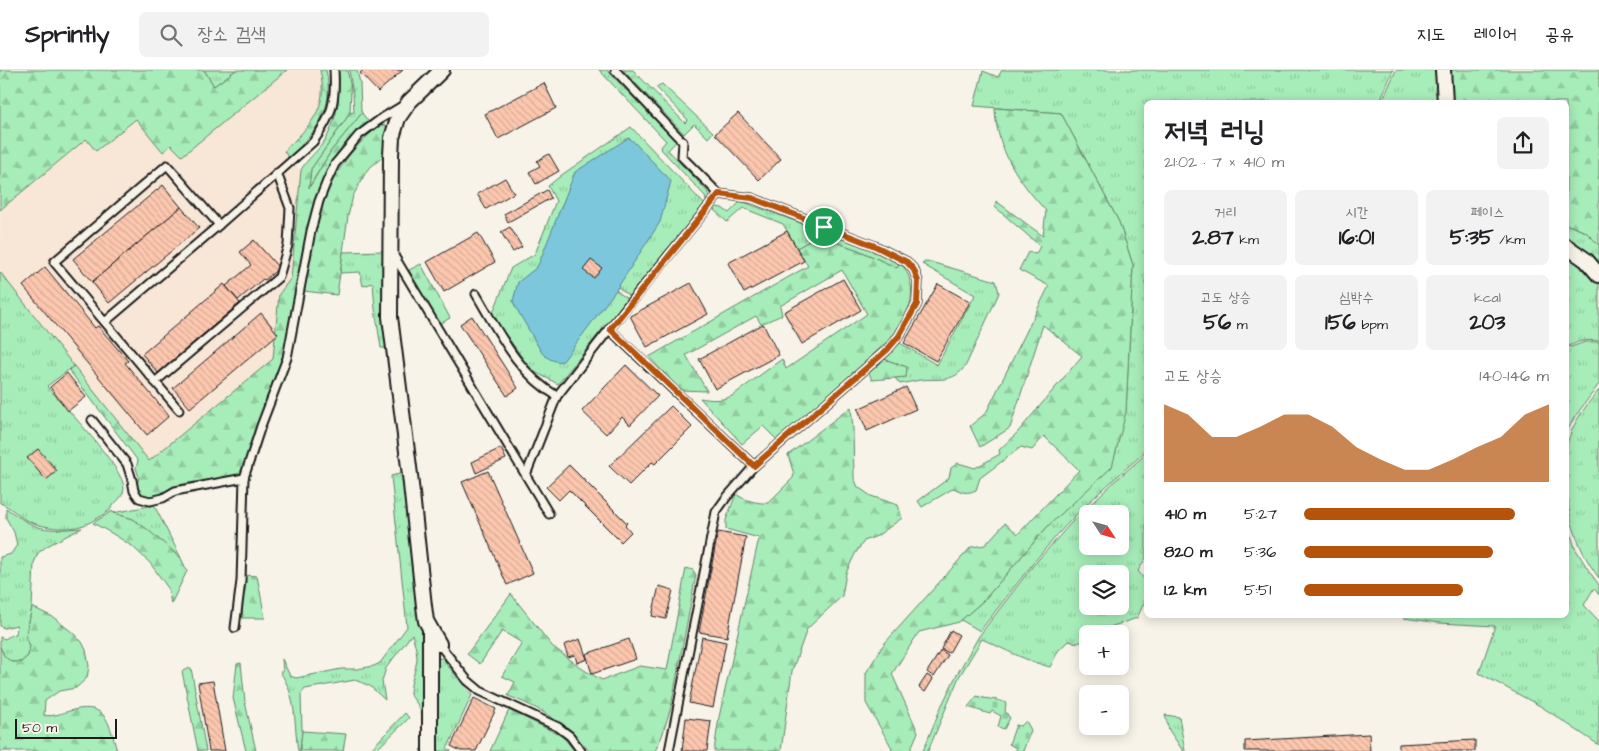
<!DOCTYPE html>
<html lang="ko">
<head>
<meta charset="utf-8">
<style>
	:root { --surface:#fff; --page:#f2f2f2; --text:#202124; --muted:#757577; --line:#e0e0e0; --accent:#b45309 }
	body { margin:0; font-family:"Architects Daughter","Poor Story",sans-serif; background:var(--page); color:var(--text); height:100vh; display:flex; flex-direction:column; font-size:19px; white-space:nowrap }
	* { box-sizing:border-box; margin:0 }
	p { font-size:16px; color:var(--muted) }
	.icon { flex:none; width:28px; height:28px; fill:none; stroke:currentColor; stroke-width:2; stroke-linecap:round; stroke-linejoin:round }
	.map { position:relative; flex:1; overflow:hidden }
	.sheet { position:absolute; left:1144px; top:30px; width:425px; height:518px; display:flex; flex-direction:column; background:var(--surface); border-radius:8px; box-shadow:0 2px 12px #0003 }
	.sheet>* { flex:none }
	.needle { width:32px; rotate:126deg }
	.fabs { position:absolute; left:1079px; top:435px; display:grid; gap:10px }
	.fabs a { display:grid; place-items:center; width:50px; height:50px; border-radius:8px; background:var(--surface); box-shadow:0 2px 12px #0003; font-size:25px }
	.scale { position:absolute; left:15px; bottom:12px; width:102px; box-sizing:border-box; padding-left:5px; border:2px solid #1c1c1c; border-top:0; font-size:14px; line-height:18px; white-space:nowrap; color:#1c1c1c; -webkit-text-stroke:4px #f7f3e8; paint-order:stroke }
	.pin { position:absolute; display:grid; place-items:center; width:42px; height:42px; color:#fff; margin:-21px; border:2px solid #fff; border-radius:50%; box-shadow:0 1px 5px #0007 }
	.round { display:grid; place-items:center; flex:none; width:52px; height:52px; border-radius:8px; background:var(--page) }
	.summary { display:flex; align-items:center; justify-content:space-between; height:85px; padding:0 20px }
	h1 { font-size:28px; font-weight:700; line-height:38px }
	.metrics { display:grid; grid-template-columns:repeat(3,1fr); gap:8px; height:85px; padding:5px 20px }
	.metrics div { display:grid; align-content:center; border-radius:8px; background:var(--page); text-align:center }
	.metrics b { font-size:21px; font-weight:700 }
	.metrics small { font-size:14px; font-weight:400 }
	.metrics p { font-size:14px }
	.chart { height:140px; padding:10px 20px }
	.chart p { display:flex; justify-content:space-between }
	.chart svg { width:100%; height:90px; margin-top:5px; fill:var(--accent); opacity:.7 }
	ul { padding:0 20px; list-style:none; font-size:16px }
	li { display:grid; grid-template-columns:80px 60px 1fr; align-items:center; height:38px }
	li i { height:12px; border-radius:6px; background:var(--accent) }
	header { display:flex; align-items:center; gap:30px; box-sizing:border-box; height:70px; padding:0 25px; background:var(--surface); border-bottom:1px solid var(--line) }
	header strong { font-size:24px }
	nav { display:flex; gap:28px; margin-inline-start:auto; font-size:18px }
	.search { width:350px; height:45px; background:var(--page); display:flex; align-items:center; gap:12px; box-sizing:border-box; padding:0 18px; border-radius:8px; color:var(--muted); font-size:19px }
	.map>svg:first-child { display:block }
	.built { fill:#f8e6d7 }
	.grass { fill:url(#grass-tufts); stroke:#62846a; fill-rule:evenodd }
	.forest { fill:url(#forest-firs); stroke:#62846a }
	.cemetery { fill:url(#cemetery-stones); stroke:#62846a }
	.water { fill:#7dc7dd; stroke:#568390 }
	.building { fill:url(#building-back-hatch); stroke:#1c1c1c }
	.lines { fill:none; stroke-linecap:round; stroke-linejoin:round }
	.service-casing { stroke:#1c1c1c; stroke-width:11 }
	.minor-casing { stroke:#1c1c1c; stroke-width:18 }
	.service { stroke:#f7f3e8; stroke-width:7 }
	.minor { stroke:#f7f3e8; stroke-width:14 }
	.route-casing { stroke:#fff; stroke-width:10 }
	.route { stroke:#b45309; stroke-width:6 }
</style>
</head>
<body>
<header>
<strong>Sprintly</strong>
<div class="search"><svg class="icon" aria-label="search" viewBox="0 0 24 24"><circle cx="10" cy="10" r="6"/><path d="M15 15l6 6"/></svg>장소 검색</div>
<nav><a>지도</a><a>레이어</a><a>공유</a></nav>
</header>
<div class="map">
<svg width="1599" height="681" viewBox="0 0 1599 681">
	<defs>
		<pattern id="grass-tufts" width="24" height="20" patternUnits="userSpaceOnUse" patternTransform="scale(1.25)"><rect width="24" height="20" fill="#a7edb9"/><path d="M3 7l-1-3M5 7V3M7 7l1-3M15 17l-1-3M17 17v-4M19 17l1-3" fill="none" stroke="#8fcb9e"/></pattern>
		<pattern id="forest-firs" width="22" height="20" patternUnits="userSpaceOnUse" patternTransform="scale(1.25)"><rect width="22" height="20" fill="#a7edb9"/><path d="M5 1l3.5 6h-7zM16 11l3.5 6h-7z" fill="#8fcb9e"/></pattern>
		<pattern id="cemetery-stones" width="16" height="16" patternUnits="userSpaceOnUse" patternTransform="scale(1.25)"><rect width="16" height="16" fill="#a7edb9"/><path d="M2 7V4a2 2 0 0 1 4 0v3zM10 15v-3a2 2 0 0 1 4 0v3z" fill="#8fcb9e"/></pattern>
		<pattern id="building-back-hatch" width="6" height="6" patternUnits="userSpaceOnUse" patternTransform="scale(1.25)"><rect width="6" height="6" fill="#fcc7ae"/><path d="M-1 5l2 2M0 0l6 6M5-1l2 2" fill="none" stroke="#d7aa95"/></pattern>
	</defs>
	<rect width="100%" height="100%" fill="#f7f3e8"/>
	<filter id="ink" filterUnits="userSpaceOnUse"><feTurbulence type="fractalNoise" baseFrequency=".02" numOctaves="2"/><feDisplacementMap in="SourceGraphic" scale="10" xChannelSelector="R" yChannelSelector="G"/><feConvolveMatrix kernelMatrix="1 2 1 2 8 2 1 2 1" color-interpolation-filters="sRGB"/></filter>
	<g filter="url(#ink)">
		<polygon class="built" points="287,0 320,0 323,19 322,30 319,41 307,59 284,81 289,88 301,100 291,208 279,224 273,289 149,391 0,202 0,140 87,69 96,81 137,49 163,81 171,75 182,86"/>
		<g class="grass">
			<polygon points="204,0 236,0 214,16"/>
			<polygon points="349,0 357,0 360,13 361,41 362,43 331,81 308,119 311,99 350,43 354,42 353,24"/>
			<polygon points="599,0 607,0 676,72 668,80 707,121 710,126 706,131 705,126 660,78 666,71"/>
			<polygon points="623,0 633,0 685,53 688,50 656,17 662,14 713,62 708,68 694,54 684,64"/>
			<path d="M1002 0H1393L1380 32H1146V381C1120 404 1094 426 1070 451 1037 486 1009 524 980 561L961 550 984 530 1047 457 1126 342 1133 195 1119 152 1061 43 974 36 983 1 998 7Z"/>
			<polygon points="1396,0 1440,0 1442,32 1382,32"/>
			<polygon points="631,57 704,134 630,227 618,217 616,220 627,229 558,314 535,302 526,293 492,245 511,198 535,184 556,131 548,116 563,104"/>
			<polygon points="741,131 862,176 900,192 897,198 858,180 818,166 797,178 783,154 743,138 727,152 714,140 717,137 722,138 729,143"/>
			<polygon points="1566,154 1586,162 1599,175 1599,199 1566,174"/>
			<path d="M1566 179 1599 210V271C1592 270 1585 270 1578 272 1573 274 1572 276 1566 275Z"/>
			<path d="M385 181 427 565 426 681H420C426 671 424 648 419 637 417 633 413 629 410 624 410 612 416 601 417 588 417 580 414 572 412 564L386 598 382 611 385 630 370 616 355 610 305 619 301 624 302 661 300 681H298C294 654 297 626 280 602H283L282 589 290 606 296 608 341 599H357L374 596 380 593 407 557 391 406 403 403 386 278H381L375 239 373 213 363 216 360 202 340 203 343 182Z"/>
			<path d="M925 192 934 193 996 211 999 223 966 295C953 314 939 308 920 310 913 311 907 313 900 314L895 308 905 307 907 297 884 289 900 273 937 295 975 225 922 194Z"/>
			<path d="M0 202 74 296 47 316C61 333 126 400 124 419 123 427 116 432 111 437V439C103 445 94 451 84 455 67 461 42 458 26 450 17 445 11 437 0 433Z"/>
			<polygon points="1585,272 1599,272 1599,314 1574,348 1566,364 1566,276 1571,277"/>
			<path d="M1599 320V508C1574 474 1566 441 1566 400 1566 387 1566 374 1571 362 1578 346 1588 333 1599 320Z"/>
			<path d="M1146 384V488L1138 501 1146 511V534L1143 535 1137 548 1107 558 1099 564H1088L1087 569 1078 573 1068 571 1058 581 1050 597C1024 590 1006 580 982 569L959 607 928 681H923L941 637 956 606 979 566 1032 497 1071 453 1116 410ZM1088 444H1120V476H1088ZM1088 504H1120V536H1088Z"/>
			<polygon points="154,435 181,488 133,449 113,443"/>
			<path d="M6 438C37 461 44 461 82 458L47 476 38 483 34 493 32 537 26 567 30 576 28 586 21 592H12L8 590 4 587 0 577V567L5 569 11 565 16 564 17 555 4 558 0 556V487L11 484 17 475 14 462 6 448Z"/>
			<polygon points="1566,448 1575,478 1589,501 1599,515 1599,525 1594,518 1584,535 1599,551 1599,675 1542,637 1479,603 1495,556 1439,553 1404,548 1404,545 1566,545"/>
			<polygon points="443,588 447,595 472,625 447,679 451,681 433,681 433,589"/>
			<polygon points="405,643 409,648 375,681 369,681"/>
			<polygon points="1165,645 1179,647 1185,681 1183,681 1169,660"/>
		</g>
		<g class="forest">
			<polygon points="0,0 204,0 214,16 236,0 287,0 182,86 171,75 163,82 136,49 96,81 86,69 0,140"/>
			<path d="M320 0H326C335 41 316 61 289 88L284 81C310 55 329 40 320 0Z"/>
			<path d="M337 0H347L351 18 350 43 311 99 309 118 331 81 362 43 370 54 328 101 320 117 308 156 285 280 278 303 259 349 246 397 243 403 239 406 148 427 141 425 137 420V415L139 407 136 398 138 391 69 300 74 296 149 391 273 289 279 224 291 208 301 100C307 89 316 83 323 73 337 53 342 23 337 0Z"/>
			<polygon points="1446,0 1599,0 1599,175 1586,162 1566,154 1566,32 1449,32"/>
			<path d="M995 38 1061 43 1119 152 1133 195 1126 342 1112 397 1047 457 984 530 959 552 919 562 892 604 918 662 910 681H891L892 678 866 633V603L884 574 971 477 985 475 1005 453 1018 464 1079 400 1044 366 1032 380 1021 377 980 408 976 420C967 424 963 423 954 418L922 437 918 431 949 408 951 398 958 393 975 398 1000 384 999 380 1017 363 1082 286 1043 255 1010 358 980 377 970 356 986 343 1049 216 1019 200 1028 182 1036 184 1040 176 995 137 996 131 1043 166 1046 141C1019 111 996 80 995 38Z"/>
			<path d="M381 55H385L387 58V80L385 85 367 100 353 126 348 146 337 225 304 221C316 153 322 99 381 55Z"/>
			<path d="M818 166 858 180 897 198 900 192C923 219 908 250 887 272L778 371 763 356 742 374 700 328C711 330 721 331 732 326L782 289 786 299 867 244 842 200 780 236 782 245 761 254 756 246 686 285 707 321 680 320 649 287 808 196 797 178Z"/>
			<polygon points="421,194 450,248 438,255 409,200"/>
			<polygon points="884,289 907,297 906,307 872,310 869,303"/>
			<path d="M851 337 853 359 854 408 858 417 871 426 898 435 902 448 877 466 864 471 855 484 846 503 842 526 807 559 792 601 781 681H714L719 647 759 468 726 459V450L736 424C743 430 759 434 768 433L793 408 794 404 788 385Z"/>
			<polygon points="112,441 113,443 133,449 147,459 181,488 187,501 171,534 168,518 150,493 132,476 113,464 93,453"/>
			<path d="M686 498 693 500 696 505 671 637 662 666 655 681H589C566 654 541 638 508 626L515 612 502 606 522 573 502 561 480 594 467 584 511 524 552 576 584 600 602 610 640 596 667 600Z"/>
			<polygon points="244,505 257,506 265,548 242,548"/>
			<path d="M32 537 53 547 73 563 82 572 86 580 89 596 87 608 76 618 59 621 45 631 44 645C53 647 58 644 66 642 106 630 108 649 117 681H0V577L5 587 12 592H21L28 586 30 576 26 567Z"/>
			<polygon points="241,593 245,632 256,681 246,681 233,628 237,594"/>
			<polygon points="191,598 206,681 198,681 182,601"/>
			<polygon points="509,640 562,666 575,681 490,681"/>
			<polygon points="302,661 346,664 343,681 300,681"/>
		</g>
		<g class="cemetery">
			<path d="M977 626C987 630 996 628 1006 633L1005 641 1010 648 1004 659 998 657 1001 646 992 641 990 644 968 637Z"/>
			<polygon points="1026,651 1031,660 1023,681 1016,681 1016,678 1009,674 1016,655 1021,656"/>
		</g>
		<path class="water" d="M628 68 632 70 671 111 660 152 616 220 563 291C556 293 548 289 542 283L515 236 513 231 518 212 536 198 539 193 575 102Z"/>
		<g class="building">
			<polygon points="363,0 403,0 378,22 360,3"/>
			<polygon points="544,13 556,38 498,69 485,44"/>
			<polygon points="738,43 781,89 759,110 715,64"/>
			<polygon points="549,84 559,101 536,114 529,102 540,96 537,91"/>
			<polygon points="505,108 514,123 486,139 477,124"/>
			<polygon points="163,115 181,137 92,212 73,189"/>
			<polygon points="547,120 551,128 508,152 504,144"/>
			<polygon points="181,137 199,158 109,233 92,212"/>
			<polygon points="510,157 522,177 513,182 501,162"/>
			<polygon points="787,161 804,191 744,223 728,193"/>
			<polygon points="478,163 495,192 444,222 427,192"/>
			<polygon points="254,170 279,198 265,210 263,209 238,230 226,216 251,195 240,182"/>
			<polygon points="591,190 602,198 594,208 583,200"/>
			<polygon points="45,197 95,258 98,256 128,291 125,293 169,346 147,365 23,216"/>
			<polygon points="843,209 861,240 802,274 784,242"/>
			<polygon points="691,213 708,244 647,277 630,246"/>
			<polygon points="224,214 240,233 158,303 142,284"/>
			<polygon points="938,214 970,232 936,291 904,273"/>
			<polygon points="261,243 278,264 190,338 173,318"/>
			<polygon points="472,246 518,318 507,326 460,254"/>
			<polygon points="763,254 779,285 715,319 699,289"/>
			<polygon points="626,295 658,326 630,355 622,347 606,364 582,341"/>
			<polygon points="67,303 86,327 68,341 50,317"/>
			<polygon points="906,317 916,339 867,361 858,339"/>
			<polygon points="671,336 692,357 655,394 652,392 629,415 609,396"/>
			<polygon points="501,378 506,389 476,403 472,392"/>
			<polygon points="38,379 57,401 46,410 27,388"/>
			<polygon points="569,395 627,453 625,455 631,462 621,472 569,420 559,430 546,417"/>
			<polygon points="488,401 533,503 507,515 462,412"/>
			<polygon points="718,462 746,467 727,567 699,562"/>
			<polygon points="659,516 673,520 666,549 652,546"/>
			<polygon points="951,560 959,565 949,583 941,579"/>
			<polygon points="702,567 726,572 713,638 689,633"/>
			<polygon points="580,569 587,589 577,593 575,585 568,587 564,575"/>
			<polygon points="629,569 636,589 592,604 586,584"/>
			<polygon points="941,580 948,585 934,607 927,602"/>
			<polygon points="927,605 933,609 925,622 919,617"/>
			<polygon points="213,611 225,681 209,681 198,613"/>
			<polygon points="474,628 496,639 476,681 461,681 451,676"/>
			<polygon points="686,648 711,651 707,681 682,681"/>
			<polygon points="1369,664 1370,681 1245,681 1245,671"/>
			<polygon points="1475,670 1475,681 1399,681 1399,674"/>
		</g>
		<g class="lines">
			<g class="service-casing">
				<g id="service">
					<polyline points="615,0 683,72 682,87 719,124 752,128 875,176 907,192 914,200 918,211 917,234 899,266 887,280 754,396 726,428 716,442 669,681"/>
					<path d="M219 155 313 72C332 46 336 33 334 0"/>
					<polyline points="393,184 549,444"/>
					<path d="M476 224C498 261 518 304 557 326"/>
					<polyline points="105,252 219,155 167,95 54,192 179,340"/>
					<polyline points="609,259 754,396"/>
					<polyline points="155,312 279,207 288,175 290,138 277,103"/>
					<polyline points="92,350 127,394 132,410 134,421 139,428 150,431 163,428 175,421 244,408"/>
					<polyline points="526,405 557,326 629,234 719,124"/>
					<polyline points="235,558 241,511 244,408 261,356 287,288 311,161 319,131 327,111 335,94 359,65 382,48 402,36"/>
					<polyline points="439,574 467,610 480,621 558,657 570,666 581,681"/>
				</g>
			</g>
			<g class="minor-casing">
				<g id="minor">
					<polyline points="1443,0 1445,32"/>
					<polyline points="1566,176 1586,190 1599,205"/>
					<polyline points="439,574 426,551 424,536 410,405 390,247 391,85 392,68 398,48 409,32 442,0"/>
					<polyline points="430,681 430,559"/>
				</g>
			</g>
			<use href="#service" class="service"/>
			<use href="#minor" class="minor"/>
		</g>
	</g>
	<g class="lines" filter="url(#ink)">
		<g class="route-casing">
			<polygon id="route" points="719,124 752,128 875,176 907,192 914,200 918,211 917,234 899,266 887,280 754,396 610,259"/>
		</g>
		<use href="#route" class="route"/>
	</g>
</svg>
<div class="fabs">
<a><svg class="needle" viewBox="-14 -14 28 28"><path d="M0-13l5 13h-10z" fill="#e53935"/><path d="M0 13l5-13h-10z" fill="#757577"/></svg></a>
<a><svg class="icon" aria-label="layers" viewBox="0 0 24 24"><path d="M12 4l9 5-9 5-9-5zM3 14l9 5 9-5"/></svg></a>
<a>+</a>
<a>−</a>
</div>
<div class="scale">50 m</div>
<div class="pin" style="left:824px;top:157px;background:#1e9e55"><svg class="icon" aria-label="arrive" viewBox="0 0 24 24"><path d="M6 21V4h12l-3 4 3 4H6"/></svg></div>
<section class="sheet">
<div class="summary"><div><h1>저녁 러닝</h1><p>21:02 · 7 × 410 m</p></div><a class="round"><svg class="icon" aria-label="share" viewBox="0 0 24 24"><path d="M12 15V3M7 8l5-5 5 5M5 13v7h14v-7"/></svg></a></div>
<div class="metrics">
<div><p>거리</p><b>2.87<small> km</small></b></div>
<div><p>시간</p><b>16:01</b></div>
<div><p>페이스</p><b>5:35<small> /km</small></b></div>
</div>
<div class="metrics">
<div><p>고도 상승</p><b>56<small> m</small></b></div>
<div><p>심박수</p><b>156<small> bpm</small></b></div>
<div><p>kcal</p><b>203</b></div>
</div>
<div class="chart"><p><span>고도 상승</span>140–146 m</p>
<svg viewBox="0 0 160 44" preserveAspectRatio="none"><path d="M0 44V6L10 11L20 22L30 22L40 17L50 11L60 11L70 17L80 27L90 33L100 38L110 38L120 33L130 27L140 22L150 11L160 6V44z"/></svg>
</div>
<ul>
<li><b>410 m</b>5:27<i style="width:86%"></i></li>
<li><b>820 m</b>5:36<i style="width:77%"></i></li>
<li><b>1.2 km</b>5:51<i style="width:65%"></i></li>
</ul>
</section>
</div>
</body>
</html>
